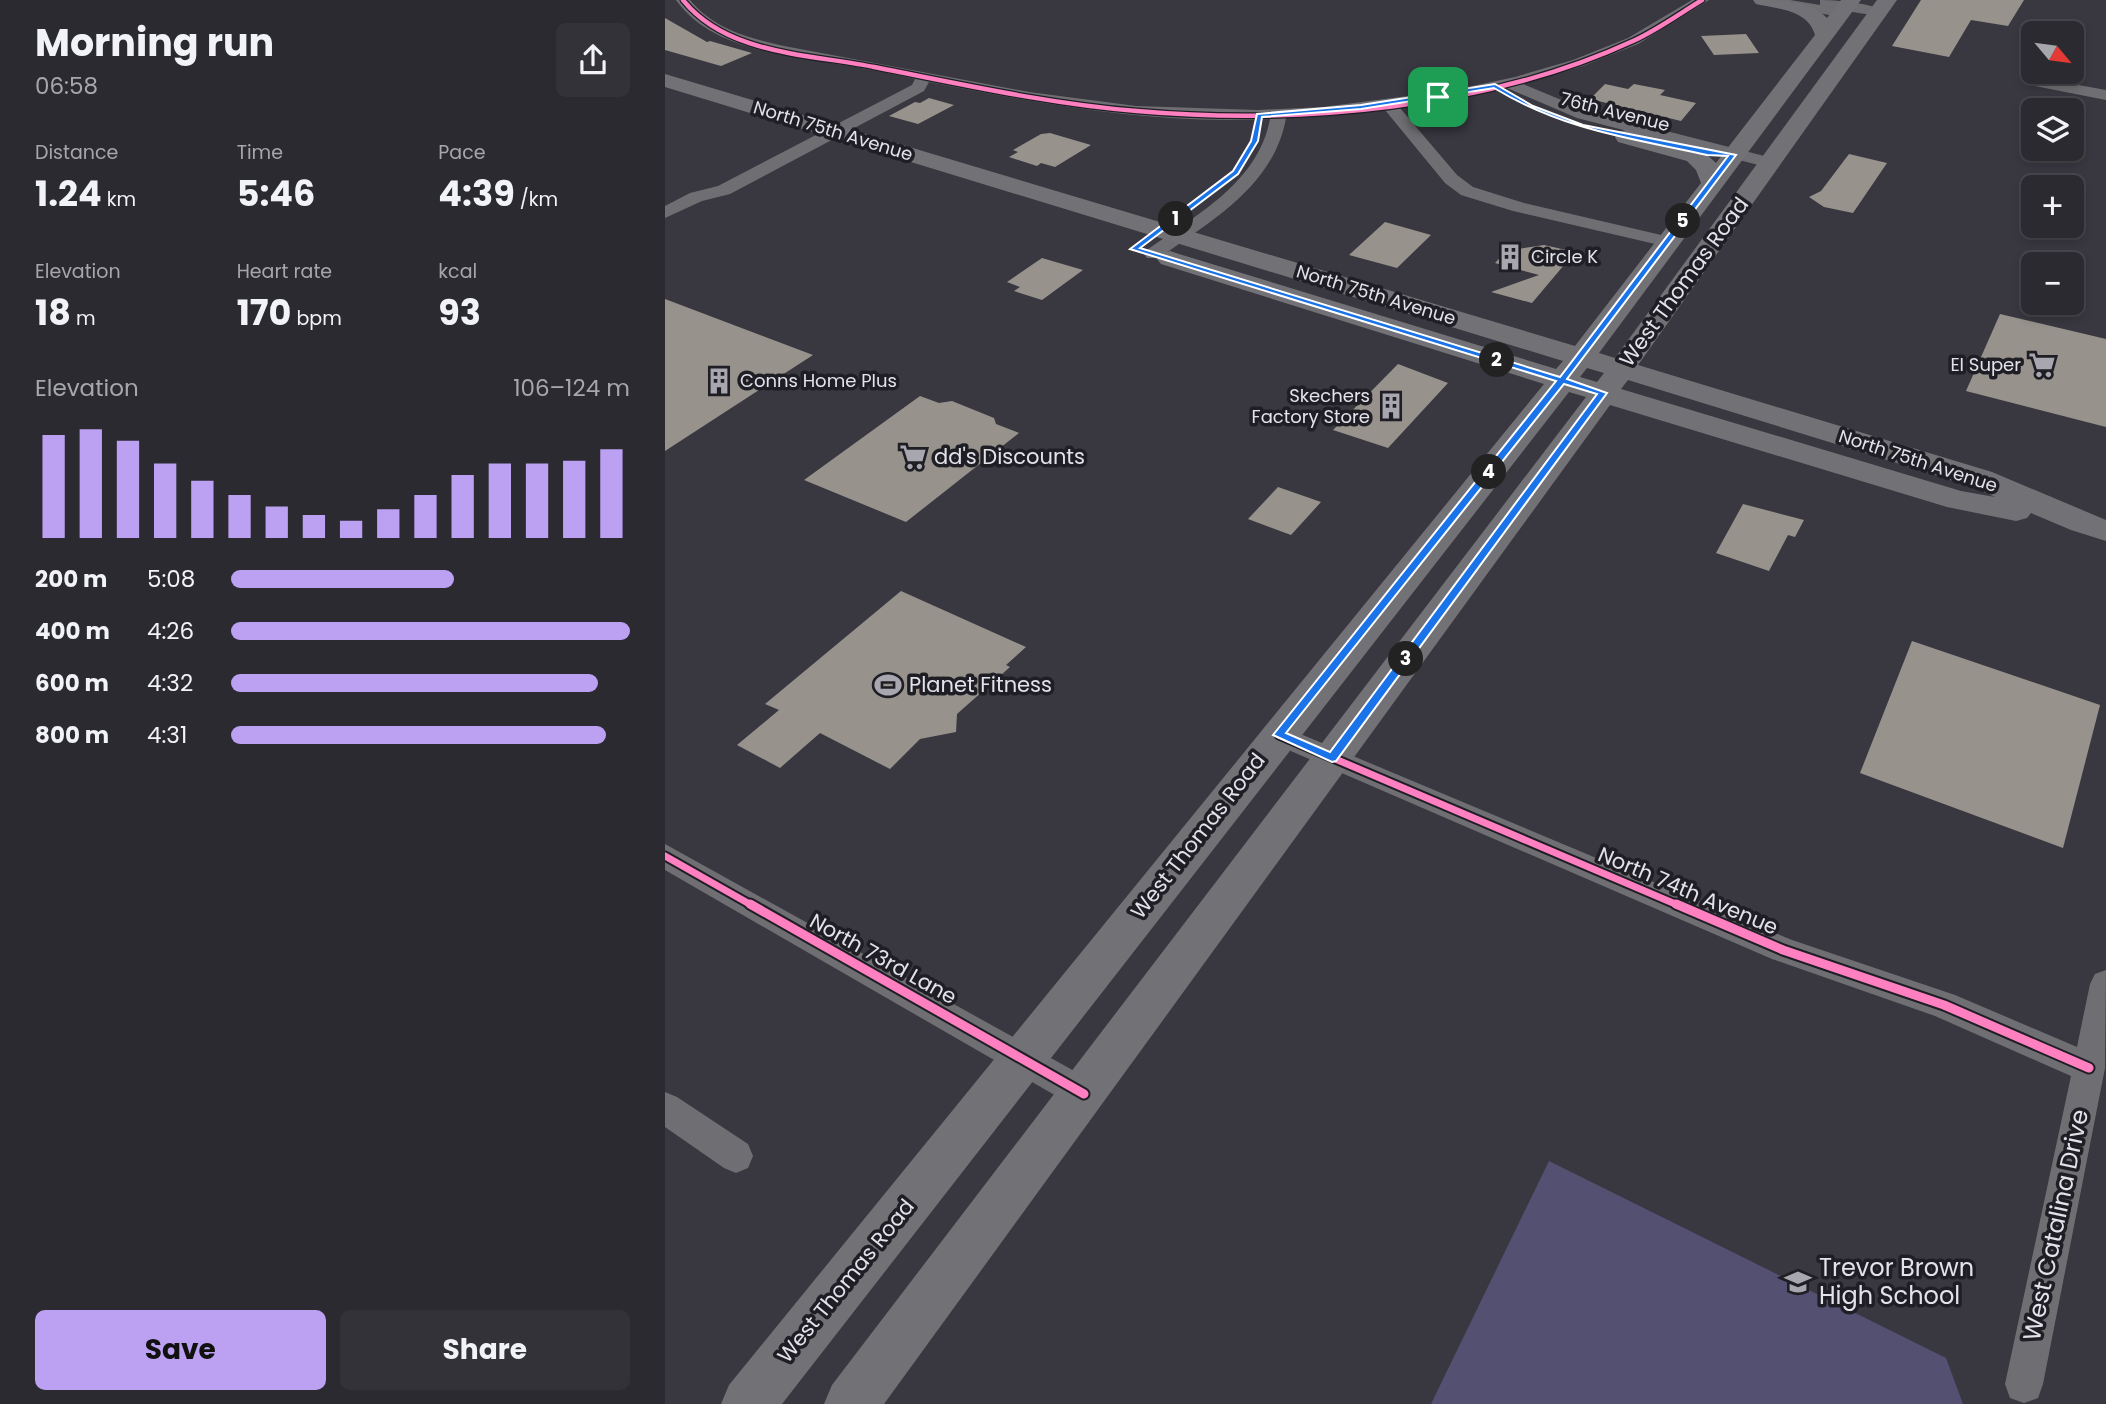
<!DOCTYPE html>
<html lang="en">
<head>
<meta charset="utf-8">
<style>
	:root { --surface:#2b2a30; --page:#333238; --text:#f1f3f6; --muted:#a6a7ab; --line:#47464c; --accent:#bca0f2 }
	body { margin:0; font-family:Poppins,sans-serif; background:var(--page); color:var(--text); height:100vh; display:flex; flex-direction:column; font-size:26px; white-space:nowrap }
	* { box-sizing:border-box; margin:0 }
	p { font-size:23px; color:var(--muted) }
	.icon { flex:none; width:38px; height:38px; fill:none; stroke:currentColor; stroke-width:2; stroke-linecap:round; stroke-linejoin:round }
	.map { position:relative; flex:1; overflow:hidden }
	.sheet { display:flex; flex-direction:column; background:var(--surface); width:665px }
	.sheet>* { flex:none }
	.needle { width:46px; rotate:119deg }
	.fabs { position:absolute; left:1356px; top:21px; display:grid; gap:14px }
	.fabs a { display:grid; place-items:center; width:63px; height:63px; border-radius:10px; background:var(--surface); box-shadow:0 4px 10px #0003,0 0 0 2px var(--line); font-size:35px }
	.pin { position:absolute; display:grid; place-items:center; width:60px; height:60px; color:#fff; margin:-30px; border-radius:14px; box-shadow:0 4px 10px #0006 }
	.km { position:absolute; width:35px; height:35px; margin:-18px; border-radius:50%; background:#222; color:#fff; font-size:19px; line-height:35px; text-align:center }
	.round { display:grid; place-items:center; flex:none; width:74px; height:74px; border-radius:10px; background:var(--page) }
	.overview { display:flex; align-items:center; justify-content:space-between; height:119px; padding:0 35px }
	h1 { font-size:38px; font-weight:700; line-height:52px }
	.metrics { display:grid; grid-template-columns:repeat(3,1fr); gap:10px; height:119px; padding:7px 35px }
	.metrics div { display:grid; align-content:center }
	.metrics b { font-size:35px; font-weight:700 }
	.metrics small { font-size:19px; font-weight:400 }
	.metrics p { font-size:19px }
	.chart { height:196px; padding:14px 35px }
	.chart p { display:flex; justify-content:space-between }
	.chart svg { width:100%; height:126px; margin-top:7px; stroke:var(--accent); stroke-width:6 }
	.primary-button { display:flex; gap:14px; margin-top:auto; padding:14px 35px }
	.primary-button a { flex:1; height:80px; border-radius:10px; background:var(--accent); color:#111; font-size:28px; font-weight:700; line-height:80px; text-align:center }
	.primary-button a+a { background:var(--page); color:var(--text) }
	ul { padding:0 35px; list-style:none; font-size:23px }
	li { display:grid; grid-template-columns:112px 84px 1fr; align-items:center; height:52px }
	li i { height:18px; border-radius:9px; background:var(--accent) }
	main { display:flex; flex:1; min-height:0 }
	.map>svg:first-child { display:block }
	.green { fill:#535072 }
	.building { fill:#98928d }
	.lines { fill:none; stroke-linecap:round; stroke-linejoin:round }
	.street { fill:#6f6f73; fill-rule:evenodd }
	.secondary { fill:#727276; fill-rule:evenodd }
	.cycleway-far2-casing { stroke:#1e1e24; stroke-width:7 }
	.cycleway-far1-casing { stroke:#1e1e24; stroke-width:11 }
	.cycleway-casing { stroke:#1e1e24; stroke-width:13 }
	.cycleway-far2 { stroke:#ff80c0; stroke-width:4.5 }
	.cycleway-far1 { stroke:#ff80c0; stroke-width:7 }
	.cycleway { stroke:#ff80c0; stroke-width:9 }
	.route { fill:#1a73e8; stroke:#fff; stroke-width:2; fill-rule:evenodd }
	.labels { text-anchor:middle; stroke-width:7; stroke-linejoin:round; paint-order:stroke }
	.far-street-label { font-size:18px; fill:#e3e2eb; stroke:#1e1e24 }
	.far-poi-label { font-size:18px; fill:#e3e2eb; stroke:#1e1e24; text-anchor:start }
	.street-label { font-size:21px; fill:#e3e2eb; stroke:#1e1e24 }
	.poi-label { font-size:21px; fill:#e3e2eb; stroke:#1e1e24; text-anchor:start }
	.near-street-label { font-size:24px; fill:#e3e2eb; stroke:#1e1e24 }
	.near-poi-label { font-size:24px; fill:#e3e2eb; stroke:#1e1e24; text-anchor:start }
</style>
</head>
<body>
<main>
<section class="sheet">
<div class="overview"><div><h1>Morning run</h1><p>06:58</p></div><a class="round"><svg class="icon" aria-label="share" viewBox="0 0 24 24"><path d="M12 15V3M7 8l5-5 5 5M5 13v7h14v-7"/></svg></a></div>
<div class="metrics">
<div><p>Distance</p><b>1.24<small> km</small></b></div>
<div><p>Time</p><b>5:46</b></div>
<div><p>Pace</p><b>4:39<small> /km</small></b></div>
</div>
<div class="metrics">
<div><p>Elevation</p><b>18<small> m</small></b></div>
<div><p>Heart rate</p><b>170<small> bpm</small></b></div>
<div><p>kcal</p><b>93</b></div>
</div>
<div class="chart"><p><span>Elevation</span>106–124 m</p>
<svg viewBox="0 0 160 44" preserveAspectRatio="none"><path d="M5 44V8M15 44V6M25 44V10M35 44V18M45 44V24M55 44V29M65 44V33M75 44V36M85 44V38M95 44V34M105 44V29M115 44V22M125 44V18M135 44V18M145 44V17M155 44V13"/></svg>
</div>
<ul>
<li><b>200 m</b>5:08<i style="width:56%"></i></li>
<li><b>400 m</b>4:26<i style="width:100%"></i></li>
<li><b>600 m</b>4:32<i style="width:92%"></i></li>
<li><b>800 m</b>4:31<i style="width:94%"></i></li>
</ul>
<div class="primary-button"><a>Save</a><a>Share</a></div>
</section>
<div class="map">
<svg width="1441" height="1404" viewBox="0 0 1441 1404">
	<rect width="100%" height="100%" fill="#393840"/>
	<polygon class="green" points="884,1161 1281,1358 1298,1404 766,1404"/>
	<g class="building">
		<polygon points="1256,0 1359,0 1343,26 1306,20 1284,57 1227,46"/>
		<polygon points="0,18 42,42 45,41 87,53 56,66 0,50"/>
		<polygon points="1081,34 1094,53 1049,55 1036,36"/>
		<polygon points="940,84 963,89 969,84 1000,90 995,95 1031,103 1016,121 925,99"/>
		<polygon points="264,98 289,105 253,124 224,116 250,102 255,103"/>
		<polygon points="385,133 426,145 390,167 376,163 372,166 344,157 353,152 348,150 376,134"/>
		<polygon points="1184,154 1222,163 1188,213 1159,207 1144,197 1156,191"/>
		<polygon points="720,222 766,235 732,268 684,255"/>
		<polygon points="879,245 910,252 867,303 826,292 874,275 830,263 845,247 853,249"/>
		<polygon points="377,258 418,270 377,300 349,291 355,287 342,282"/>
		<polygon points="0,299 148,355 0,451"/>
		<polygon points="1335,314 1441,339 1441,427 1301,391"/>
		<polygon points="733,364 783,383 723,448 668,430"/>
		<polygon points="255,396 274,403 287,401 329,418 331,424 354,433 241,522 139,480"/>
		<polygon points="613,487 656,502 626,535 583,519"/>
		<polygon points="1078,504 1139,520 1130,537 1123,535 1104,571 1051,553"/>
		<polygon points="236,591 361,647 341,665 345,667 292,714 291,732 255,739 225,769 155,733 115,768 72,745 114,710 100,704"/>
		<polygon points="1247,641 1435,705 1398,848 1195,773"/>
	</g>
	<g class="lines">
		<g class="street">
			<path d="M11 0H25C49 29 83 38 119 46L364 92 471 106 593 110 658 107 789 90 850 77 908 60 963 38 1027 0H1044L973 44 918 66 858 84 923 111 1111 159 1113 163 1105 168 912 118 842 88 735 108 792 175 808 187 859 203 1009 238 1012 242 1009 246 1003 247 848 211 796 195 780 183 720 110 621 118C609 186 546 221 494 258H482L479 254 482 250C531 215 593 183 605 119 490 125 376 104 264 82L259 91 65 194 37 201 0 218V206L25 193 53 186 247 85 250 79C222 73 194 67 165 63 110 53 46 48 11 0Z"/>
			<path d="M1094 0H1125L1155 5V0C1170 0 1209 3 1220 12L1213 16 1181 11V16L1176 17 1101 4Z"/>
			<polygon points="1375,78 1441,90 1441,100 1370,86 1367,83 1370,80"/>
			<polygon points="614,725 1127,940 1290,995 1412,1047 1425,984 1430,974 1441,970 1440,1068 1378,1384 1373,1398 1359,1403 1345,1398 1340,1384 1406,1076 1270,1016 1107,959 605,742 601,735 605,728"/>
			<polygon points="0,844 431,1083 436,1094 431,1105 419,1109 407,1105 0,870"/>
			<polygon points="0,1092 12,1097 83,1144 88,1156 83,1168 71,1173 59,1168 0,1127"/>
		</g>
		<path class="secondary" d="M1088 0C1113 0 1145 0 1162 18L1176 0H1196L934 353 950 358 1212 0H1232L973 365 1327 472 1441 520V541L1406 530 1366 513 1362 518 1351 521 1282 507 945 405 219 1404H159L167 1385 921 397 904 392 117 1404H56L64 1385 879 384 496 264 492 259 496 254 505 251 514 254 891 369 898 361 0 87V74L910 346 1036 183 1031 170 1022 161 953 142 950 137 953 132 961 130 1038 151 1051 163 1150 35C1143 10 1113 9 1091 4ZM922 368 939 373 932 382 915 377ZM963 380 1216 458 1305 486 1330 497 1296 491 956 389Z"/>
		<g class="cycleway-far2-casing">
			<path id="cycleway-far2" d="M18 0C62 55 145 54 209 67 296 84 384 104 472 111 632 125 821 109 968 41 992 30 1014 14 1037 0"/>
		</g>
		<g class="cycleway-far1-casing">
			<g id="cycleway-far1">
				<polyline points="614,735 1015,906"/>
				<polyline points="0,856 88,906"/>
			</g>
		</g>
		<g class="cycleway-casing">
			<g id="cycleway">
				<polyline points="85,904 419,1094"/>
				<polyline points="1011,904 1118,950 1279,1005 1424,1068"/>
			</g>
		</g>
		<use href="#cycleway-far2" class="cycleway-far2"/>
		<use href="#cycleway-far1" class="cycleway-far1"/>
		<use href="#cycleway" class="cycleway"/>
	</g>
	<path class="route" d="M830 84 868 106 918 125 1071 155 902 379 942 393 671 761 667 762 608 735 891 381 465 249 568 171 586 141 592 114 696 105ZM829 88C899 130 964 138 1042 155L1063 156 895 377 475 248 573 174 593 141 597 117 696 109ZM899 384 932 394 665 752 621 733Z"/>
	<defs>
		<g id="building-bare" transform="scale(2.1)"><path d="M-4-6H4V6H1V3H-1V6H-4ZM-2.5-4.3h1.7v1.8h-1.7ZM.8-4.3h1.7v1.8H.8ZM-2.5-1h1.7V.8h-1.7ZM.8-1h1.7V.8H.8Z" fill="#a8a6af" stroke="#1e1e24" stroke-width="2.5" paint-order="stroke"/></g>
		<g id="supermarket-bare" transform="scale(2.1)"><path d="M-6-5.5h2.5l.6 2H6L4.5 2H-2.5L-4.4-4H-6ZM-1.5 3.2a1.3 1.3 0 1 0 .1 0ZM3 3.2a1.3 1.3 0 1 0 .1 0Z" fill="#a8a6af" stroke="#1e1e24" stroke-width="2.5" paint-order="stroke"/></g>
		<g id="stadium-bare" transform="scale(2.1)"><path d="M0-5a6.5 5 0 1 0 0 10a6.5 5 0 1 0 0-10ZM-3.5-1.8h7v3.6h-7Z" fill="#a8a6af" stroke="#1e1e24" stroke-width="2.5" paint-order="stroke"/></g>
		<g id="school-bare" transform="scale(2.1)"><path d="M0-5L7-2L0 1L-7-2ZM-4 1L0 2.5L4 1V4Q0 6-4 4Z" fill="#a8a6af" stroke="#1e1e24" stroke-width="2.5" paint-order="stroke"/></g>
	</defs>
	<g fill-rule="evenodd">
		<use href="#building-bare" x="845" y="257"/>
		<use href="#supermarket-bare" x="1377" y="365"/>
		<use href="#building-bare" x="54" y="381"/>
		<use href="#building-bare" x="726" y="406"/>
		<use href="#supermarket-bare" x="248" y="457"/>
		<use href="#stadium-bare" x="223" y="685"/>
		<use href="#school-bare" x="1133" y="1282"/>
	</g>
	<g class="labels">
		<g class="far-street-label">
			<text transform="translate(950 112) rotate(14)" y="6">76th Avenue</text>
			<text transform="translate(168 131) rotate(17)" y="6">North 75th Avenue</text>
			<text transform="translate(711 295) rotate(17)" y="6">North 75th Avenue</text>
			<text transform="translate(1253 461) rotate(18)" y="6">North 75th Avenue</text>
		</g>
		<g class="far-poi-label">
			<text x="866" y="263">Circle K</text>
			<text x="1356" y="371" text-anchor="end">El Super</text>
			<text x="75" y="387">Conns Home Plus</text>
			<text x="705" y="402" text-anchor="end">Skechers<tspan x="705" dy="21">Factory Store</tspan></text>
		</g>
		<g class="street-label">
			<text transform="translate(1019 282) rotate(-54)" y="7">West Thomas Road</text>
			<text transform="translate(533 836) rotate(-52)" y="7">West Thomas Road</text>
			<text transform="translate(1023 891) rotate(23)" y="7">North 74th Avenue</text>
			<text transform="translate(218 959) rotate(29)" y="7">North 73rd Lane</text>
			<text transform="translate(181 1281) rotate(-51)" y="7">West Thomas Road</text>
		</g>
		<g class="poi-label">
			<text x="269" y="464">dd's Discounts</text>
			<text x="244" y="692">Planet Fitness</text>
		</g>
		<g class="near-street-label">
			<text transform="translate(1391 1225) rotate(-78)" y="8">West Catalina Drive</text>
		</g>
		<g class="near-poi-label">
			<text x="1154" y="1276">Trevor Brown<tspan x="1154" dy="28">High School</tspan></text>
		</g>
	</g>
</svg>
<div class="fabs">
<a><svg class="needle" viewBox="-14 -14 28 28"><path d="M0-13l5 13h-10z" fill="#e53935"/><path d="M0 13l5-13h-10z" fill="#a6a7ab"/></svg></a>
<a><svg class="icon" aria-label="layers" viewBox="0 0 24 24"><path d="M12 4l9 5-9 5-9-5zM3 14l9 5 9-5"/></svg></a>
<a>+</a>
<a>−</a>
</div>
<div class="pin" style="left:773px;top:97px;background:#1e9e55"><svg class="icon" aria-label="arrive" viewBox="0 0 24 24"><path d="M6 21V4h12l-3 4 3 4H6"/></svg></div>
<b class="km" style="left:511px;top:219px">1</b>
<b class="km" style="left:832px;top:360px">2</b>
<b class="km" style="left:741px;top:659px">3</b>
<b class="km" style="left:824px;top:472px">4</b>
<b class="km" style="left:1018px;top:221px">5</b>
</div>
</main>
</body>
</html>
